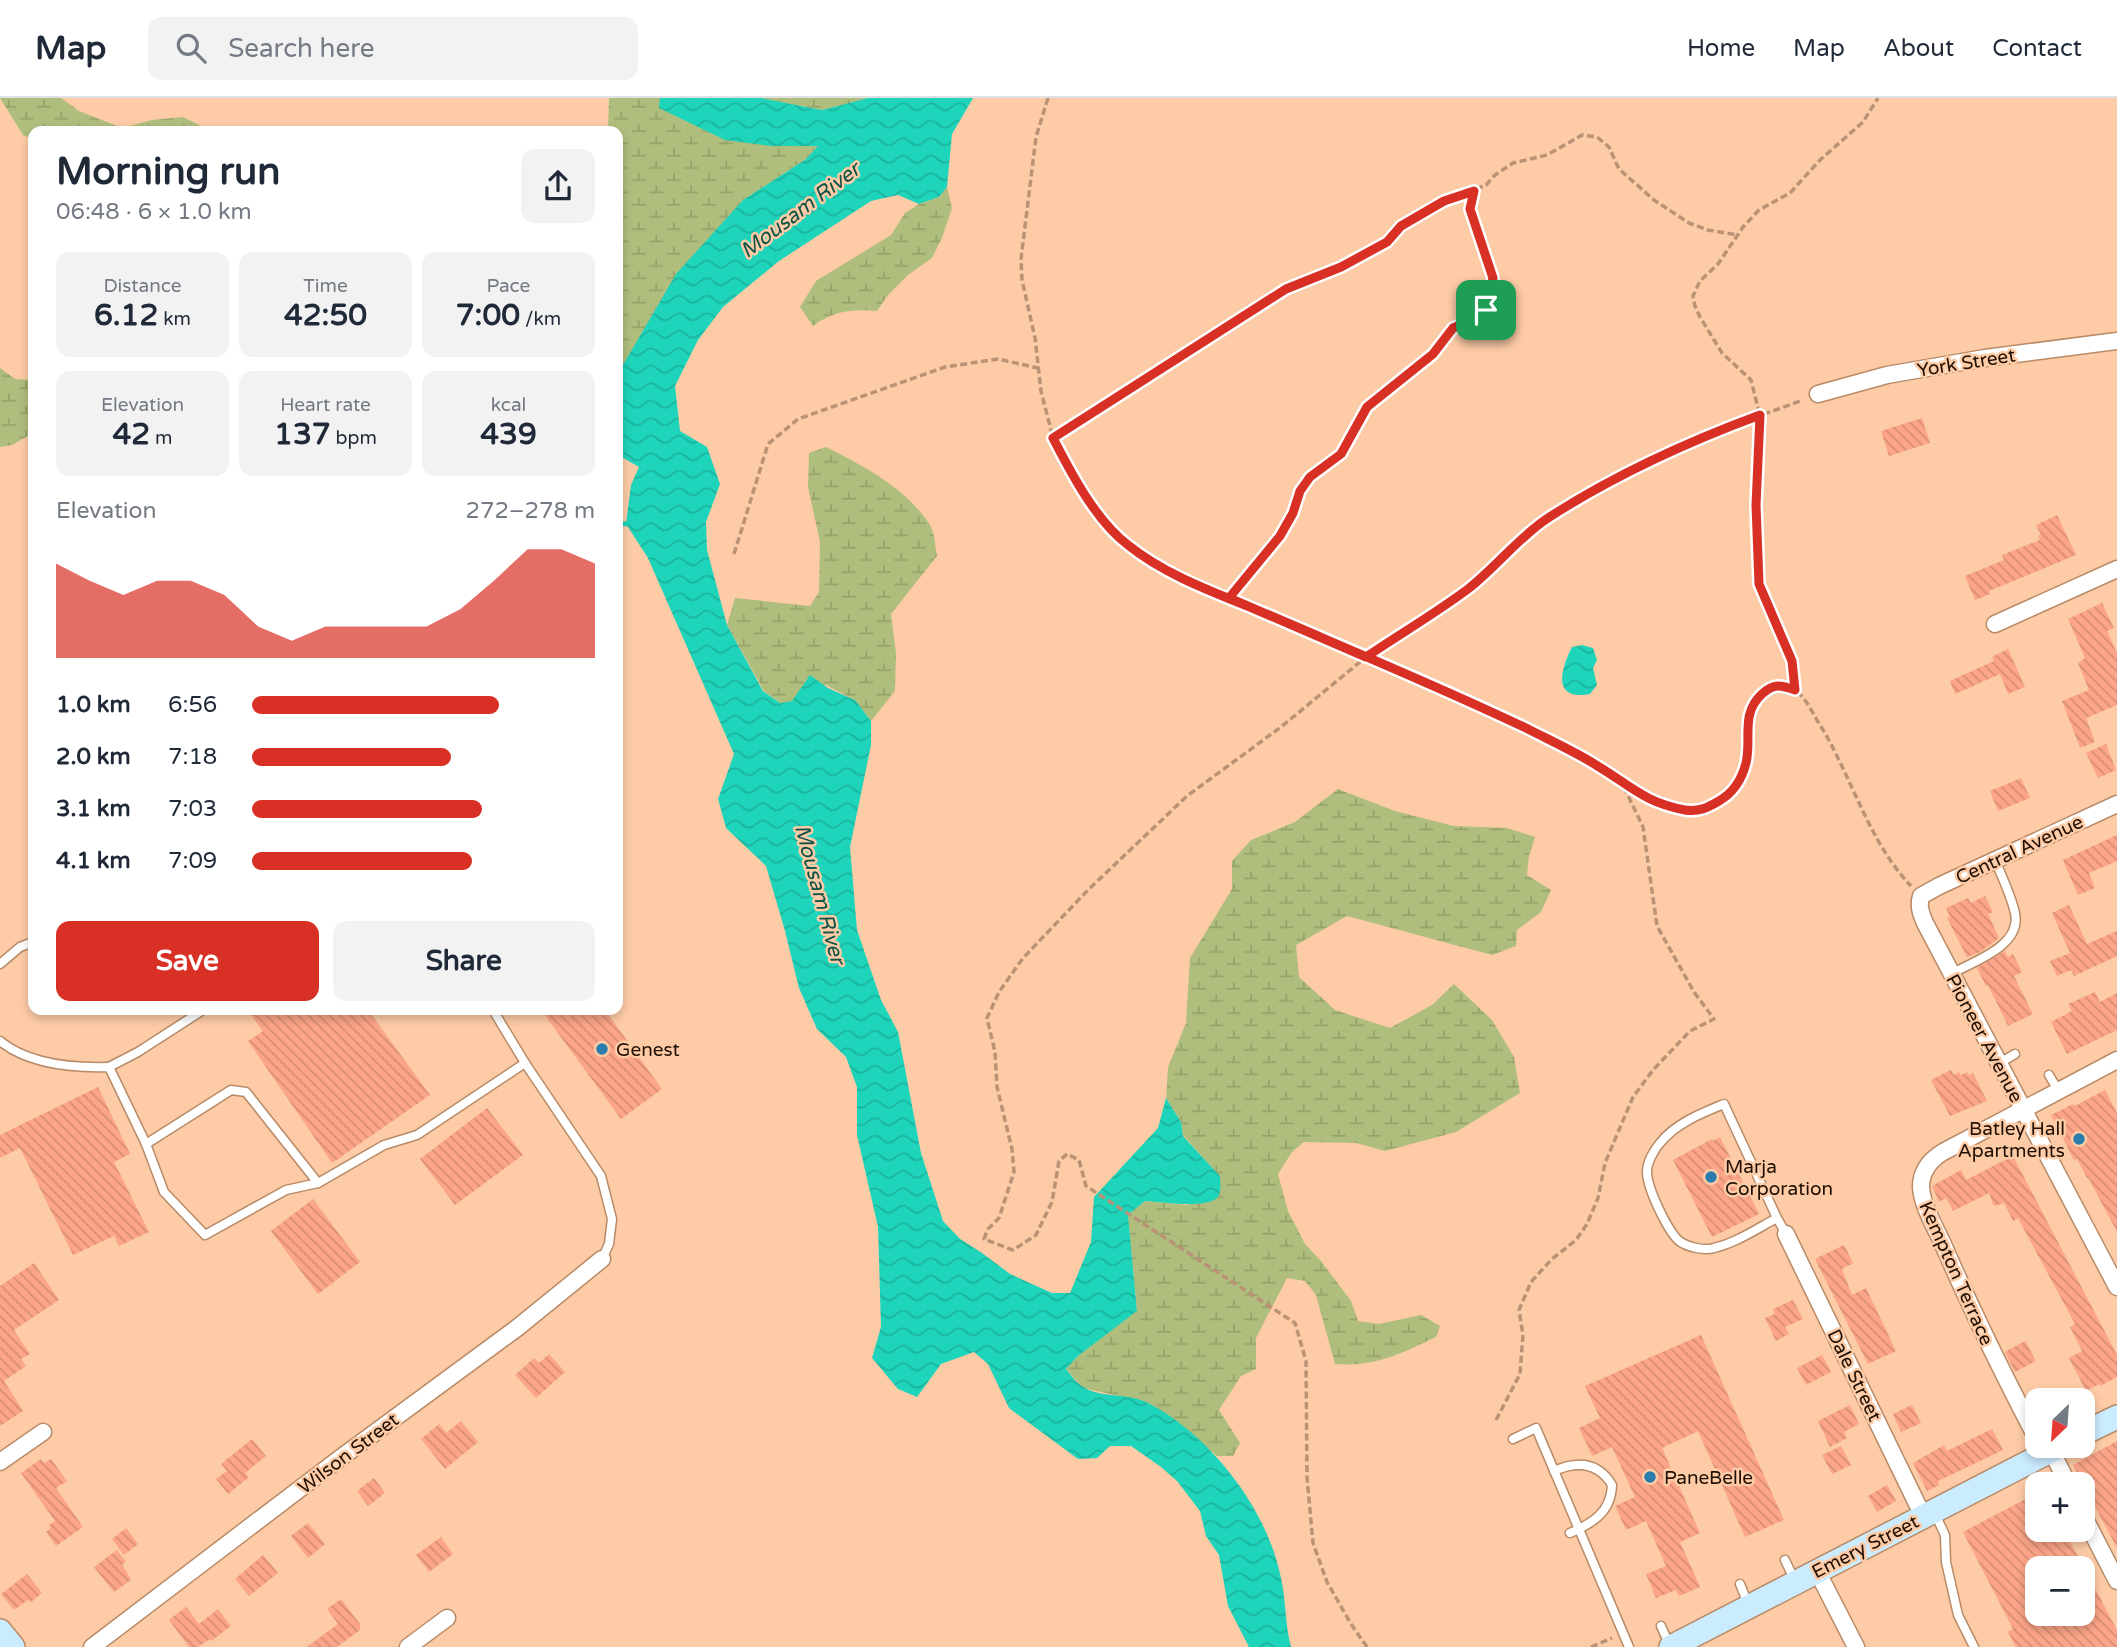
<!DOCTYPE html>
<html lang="en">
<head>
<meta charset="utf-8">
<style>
	:root { --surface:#fff; --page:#f2f2f3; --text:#1f2937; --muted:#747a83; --line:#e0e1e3; --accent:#d93025 }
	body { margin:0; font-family:"Varela Round",sans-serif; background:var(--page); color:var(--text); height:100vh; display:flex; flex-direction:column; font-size:26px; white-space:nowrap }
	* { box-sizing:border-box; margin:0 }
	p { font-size:23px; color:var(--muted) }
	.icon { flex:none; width:38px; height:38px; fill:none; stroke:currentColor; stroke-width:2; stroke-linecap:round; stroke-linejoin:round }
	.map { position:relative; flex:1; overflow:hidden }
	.details { position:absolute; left:28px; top:28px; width:595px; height:889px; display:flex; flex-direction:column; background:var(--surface); border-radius:14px; box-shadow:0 4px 10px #0003 }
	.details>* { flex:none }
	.needle { width:46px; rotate:205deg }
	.buttons { position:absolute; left:2025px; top:1290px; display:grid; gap:14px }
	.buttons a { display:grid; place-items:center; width:70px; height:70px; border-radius:14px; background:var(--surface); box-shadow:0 4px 10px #0003; font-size:35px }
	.pin { position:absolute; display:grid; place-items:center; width:60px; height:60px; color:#fff; margin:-30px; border-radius:14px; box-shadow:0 4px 10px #0006 }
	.round { display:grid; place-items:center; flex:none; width:74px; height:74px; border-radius:14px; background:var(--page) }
	.summary { display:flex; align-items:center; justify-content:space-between; height:119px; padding:0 28px }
	h1 { font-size:38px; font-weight:700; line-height:52px }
	.stats { display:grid; grid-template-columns:repeat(3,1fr); gap:10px; height:119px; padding:7px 28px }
	.stats div { display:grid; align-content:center; border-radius:14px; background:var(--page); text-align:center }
	.stats b { font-size:30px; font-weight:700 }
	.stats small { font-size:19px; font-weight:400 }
	.stats p { font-size:19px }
	.chart { height:196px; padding:14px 28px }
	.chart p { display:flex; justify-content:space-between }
	.chart svg { width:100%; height:126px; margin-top:7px; fill:var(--accent); opacity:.7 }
	.action { display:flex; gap:14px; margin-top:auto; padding:14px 28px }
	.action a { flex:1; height:80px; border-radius:14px; background:var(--accent); color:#fff; font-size:28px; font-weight:700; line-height:80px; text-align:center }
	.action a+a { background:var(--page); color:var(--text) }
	ul { padding:0 28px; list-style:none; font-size:23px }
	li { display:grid; grid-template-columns:112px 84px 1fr; align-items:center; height:52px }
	li i { height:18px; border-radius:9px; background:var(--accent) }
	header { display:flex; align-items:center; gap:42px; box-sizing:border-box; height:98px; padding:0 35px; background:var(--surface); border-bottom:2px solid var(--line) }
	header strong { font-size:33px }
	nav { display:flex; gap:38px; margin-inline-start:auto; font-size:24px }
	.search { width:490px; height:63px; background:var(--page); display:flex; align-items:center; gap:18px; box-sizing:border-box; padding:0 24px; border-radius:14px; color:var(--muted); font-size:26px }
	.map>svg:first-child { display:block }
	.wetland { fill:url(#wetland-marsh) }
	.water { fill:url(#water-waves) }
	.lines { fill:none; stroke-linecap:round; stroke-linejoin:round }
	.stream { stroke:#1ed4ba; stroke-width:5 }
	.building { fill:url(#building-back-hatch); fill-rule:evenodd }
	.lane-casing { stroke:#b88a66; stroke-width:11 }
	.street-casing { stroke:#b88a66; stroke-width:19 }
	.secondary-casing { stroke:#b88a66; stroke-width:26 }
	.path { stroke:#ba9275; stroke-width:3.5; stroke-dasharray:7 3.5; stroke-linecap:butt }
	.lane { stroke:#fff; stroke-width:8 }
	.street { stroke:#fff; stroke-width:16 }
	.secondary { stroke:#cbebff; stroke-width:23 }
	.route-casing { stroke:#fff; stroke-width:14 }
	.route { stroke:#d93025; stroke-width:9 }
	.poi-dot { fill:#297cac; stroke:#fdcba6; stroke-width:2.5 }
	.labels { text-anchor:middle; stroke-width:5; stroke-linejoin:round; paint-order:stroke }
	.street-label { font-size:19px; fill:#200f03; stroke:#fdcba6 }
	.poi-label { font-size:19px; fill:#200f03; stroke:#fdcba6; text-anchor:start }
	.water-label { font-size:21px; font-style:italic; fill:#0d5247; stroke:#fdcba6 }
</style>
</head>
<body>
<header>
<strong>Map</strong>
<div class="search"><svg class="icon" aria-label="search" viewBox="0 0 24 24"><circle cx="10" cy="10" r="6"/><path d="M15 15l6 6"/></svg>Search here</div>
<nav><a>Home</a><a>Map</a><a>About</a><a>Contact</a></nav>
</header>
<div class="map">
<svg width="2117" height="1549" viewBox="0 0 2117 1549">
	<defs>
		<pattern id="wetland-marsh" width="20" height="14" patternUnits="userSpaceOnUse" patternTransform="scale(1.75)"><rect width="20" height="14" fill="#afbe7d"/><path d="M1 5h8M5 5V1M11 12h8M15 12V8" fill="none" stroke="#96a26a"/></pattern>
		<pattern id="water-waves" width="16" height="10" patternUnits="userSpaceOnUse" patternTransform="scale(1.75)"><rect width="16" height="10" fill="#1ed4ba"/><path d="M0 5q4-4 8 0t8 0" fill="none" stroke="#1bb59e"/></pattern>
		<pattern id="building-back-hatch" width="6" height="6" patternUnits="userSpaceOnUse" patternTransform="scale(1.75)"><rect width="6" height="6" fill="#fca588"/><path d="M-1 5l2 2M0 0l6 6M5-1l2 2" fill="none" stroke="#d88d74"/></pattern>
	</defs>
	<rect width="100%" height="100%" fill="#fdcba6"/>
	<g class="wetland">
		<polygon points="0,0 61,0 79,13 122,30 152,22 183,19 212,33 33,33 33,41 23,37"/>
		<polygon points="609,0 660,0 660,10 771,48 819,48 806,61 743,102 623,267 618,281 618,33 608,33"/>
		<polygon points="761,0 868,0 822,12"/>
		<path d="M947 89 952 110 942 140 932 160 908 177 888 197 877 213C853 211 833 213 813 228L800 209 816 183 891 137 905 115 919 106 939 99Z"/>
		<polygon points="0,270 15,281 33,282 33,335 12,347 0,349"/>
		<path d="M826 349C864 368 906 390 930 427 935 435 935 449 937 458L891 516 896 555 895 593 871 623 855 602 826 587 793 603 780 605 764 593 727 527 735 500 810 508 819 494 820 444 808 389 809 355Z"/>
		<path d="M1338 691 1395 713 1454 728 1507 730 1535 739 1529 758 1527 777 1551 792 1541 814 1517 832 1516 848 1492 857 1347 818 1296 847 1299 879 1335 912 1390 930 1432 907 1454 886 1492 922 1514 959 1520 995 1456 1034 1385 1053 1356 1045 1304 1044 1292 1054 1278 1076 1288 1113 1305 1146 1321 1163 1351 1203 1358 1223 1379 1226 1421 1217 1440 1228 1436 1239C1400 1256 1375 1269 1335 1266L1316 1197 1305 1183 1287 1180 1256 1240V1271L1241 1278 1219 1312 1240 1345 1233 1358H1217L1182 1328 1146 1304 1083 1290 1066 1271 1078 1258 1137 1212 1128 1117 1145 1103 1187 1107 1220 1078 1183 1037 1181 1024 1166 1000 1168 969 1186 925 1190 860 1232 791V763L1251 742 1295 724Z"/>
	</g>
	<g class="water">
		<path d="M660 0H761L822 12 868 0H973L952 36 947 89 939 99 919 106 898 97 871 103 779 163 723 209 698 242 675 288 680 333 707 349 720 386 706 424 707 452 727 527 763 593 780 605 792 603 810 577 828 590 855 602 871 623V647L850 749 857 832 881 902 898 934 921 1055 943 1123 960 1141 982 1155 1010 1176 1052 1195H1070L1091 1144 1094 1099 1158 1030 1166 1000 1181 1024 1183 1038 1220 1078C1220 1084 1222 1095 1217 1100 1204 1111 1162 1104 1145 1103L1128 1117 1137 1213 1078 1258 1066 1271C1071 1277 1078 1287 1085 1290 1103 1300 1129 1295 1148 1305 1210 1337 1267 1410 1281 1480 1286 1502 1285 1527 1291 1549H1249L1228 1508 1219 1457 1206 1438 1200 1413 1177 1383 1161 1369 1131 1348H1110L1097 1360 1078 1361 1009 1310 988 1266 974 1254 941 1266 917 1299 898 1291 872 1260 881 1229 878 1129 857 1037V989L846 959 817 931 799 890 785 833 766 768 726 730 718 701 734 656 648 460 626 426 631 387 639 369 618 357V281L623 267 676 176 743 102 806 61 818 48H771L725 42 659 10Z"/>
		<path d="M1582 547 1593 550 1597 562 1593 570 1597 587 1590 596C1551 603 1561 571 1572 549Z"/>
	</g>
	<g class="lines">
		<polyline class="stream" points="618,425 626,426"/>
	</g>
	<g class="building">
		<polygon points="1922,320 1930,345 1889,358 1881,333"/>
		<polygon points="2057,417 2076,457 1989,493 1990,496 1975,502 1965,478 2004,462 2002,457 2040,442 2038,438 2041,437 2036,427"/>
		<polygon points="2102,505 2114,530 2107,533 2117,555 2117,607 2086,620 2095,644 2080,650 2062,603 2089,592 2078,565 2085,560 2068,521"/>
		<polygon points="2008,551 2025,589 2008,596 2000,576 1955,596 1950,583 1994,563 1992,559"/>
		<polygon points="2106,646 2116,672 2098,680 2086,655"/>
		<polygon points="2021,680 2030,700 1998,713 1990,693"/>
		<polygon points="2117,737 2117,763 2089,775 2095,790 2078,797 2063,762"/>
		<polygon points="1985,798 1993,814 1988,816 1999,840 1980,854 1967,859 1947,820 1950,819 1946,810 1968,800 1971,805"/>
		<polygon points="2069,807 2087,846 2117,833 2117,858 2074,878 2071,872 2057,878 2050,863 2070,855 2052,815"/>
		<polygon points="2005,853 2008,859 2013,856 2022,874 2014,878 2033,916 2008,928 1988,887 1986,888 1977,870"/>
		<polygon points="2095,894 2100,904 2117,895 2117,932 2067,956 2051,924 2072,913 2068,906"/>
		<polygon points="247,912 368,912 430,997 332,1065 248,943 263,933"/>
		<polygon points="541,912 605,912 662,991 621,1021"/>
		<polygon points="1951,972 1954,977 1959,974 1961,977 1967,974 1969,977 1973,975 1987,1003 1950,1018 1931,982"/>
		<polygon points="98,989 130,1056 114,1064 149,1134 119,1148 114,1138 73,1157 20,1050 0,1060 0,1037"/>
		<polygon points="2105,992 2117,1015 2117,1134 2089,1081 2087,1080 2077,1061 2074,1062 2051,1017 2073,1006 2075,1008"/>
		<polygon points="487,1010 523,1057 455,1107 420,1061"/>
		<polygon points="1720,1039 1759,1116 1712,1139 1673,1062 1712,1041 1713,1043"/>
		<polygon points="2013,1058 2117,1257 2117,1279 2100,1288 2099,1286 2086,1293 2069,1260 2082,1253 2070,1229 2075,1226 2018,1120 2013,1123 2004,1105 1994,1108 1989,1095 1953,1113 1946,1100 1939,1104 1932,1088 1961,1072 1966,1082"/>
		<polygon points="313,1101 360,1164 318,1196 271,1133"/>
		<polygon points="1844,1147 1853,1165 1842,1171 1852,1197 1866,1190 1896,1253 1868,1266 1815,1161"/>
		<polygon points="34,1165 59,1202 14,1232 30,1256 21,1261 26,1268 4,1283 23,1313 0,1328 0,1188"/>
		<polygon points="1793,1202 1803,1221 1785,1229 1789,1236 1776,1243 1765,1220 1775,1216 1773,1211"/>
		<polygon points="1701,1237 1784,1422 1745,1439 1698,1333 1662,1350 1700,1435 1680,1444 1700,1489 1679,1498 1676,1492 1656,1500 1646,1476 1666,1468 1646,1423 1626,1432 1615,1408 1635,1399 1612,1349 1592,1358 1579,1330 1600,1320 1585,1288"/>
		<polygon points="2025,1243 2036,1263 2015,1274 2005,1254"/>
		<polygon points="549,1256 565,1274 536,1300 515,1277 534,1260 539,1265"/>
		<polygon points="1822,1257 1831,1274 1806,1287 1797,1270"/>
		<polygon points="1850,1307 1859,1326 1844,1334 1847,1340 1830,1349 1818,1323"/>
		<polygon points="1912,1307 1921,1325 1901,1334 1893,1316"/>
		<polygon points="461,1323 478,1344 445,1371 421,1341 439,1326 446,1335"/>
		<polygon points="1992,1331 2003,1352 1938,1383 1939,1387 1927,1393 1913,1365 1944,1347 1947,1353"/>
		<polygon points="252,1341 266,1358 245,1375 249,1379 228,1396 216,1381 227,1373 221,1366"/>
		<polygon points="2117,1343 2117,1450 2073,1367"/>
		<polygon points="1841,1348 1851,1367 1832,1376 1822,1357"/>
		<polygon points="41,1361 44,1365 51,1361 67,1383 56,1390 83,1429 56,1448 46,1434 51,1430 49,1427 55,1423 21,1375"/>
		<polygon points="374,1380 385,1395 368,1408 357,1393"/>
		<polygon points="1887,1387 1896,1403 1877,1414 1868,1398"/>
		<path d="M2037 1395V1432H2064L2117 1532V1549H2016L2008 1534 2013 1531 1963 1434ZM2037 1470H2082V1516H2037Z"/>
		<polygon points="308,1425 325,1446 308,1460 291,1438"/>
		<polygon points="126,1430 138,1446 124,1457 112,1441"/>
		<polygon points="441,1439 453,1456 429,1474 416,1457"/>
		<polygon points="117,1452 126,1464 122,1466 131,1482 114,1494 94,1469"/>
		<polygon points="263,1457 278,1475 249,1498 235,1481"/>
		<polygon points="27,1476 42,1495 31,1504 28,1502 14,1512 1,1496"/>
		<polygon points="341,1501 360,1526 360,1532 337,1549 307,1549 338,1526 327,1511"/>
		<polygon points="186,1509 199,1526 218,1511 231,1528 211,1543 210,1541 198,1549 189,1549 169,1522"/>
	</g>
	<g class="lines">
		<g class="lane-casing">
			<g id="lane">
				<polyline points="0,866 20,849 33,844"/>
				<path d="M1951 876C1974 863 2022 848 2015 815 2011 797 2002 779 1995 762"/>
				<polyline points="493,912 525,965 601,1078 612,1121 609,1146 602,1161"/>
				<path d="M0 943C28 966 74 970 109 969L146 1046 164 1094 205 1137 286 1092 318 1085 384 1047 417 1037 525 965"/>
				<polyline points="1998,966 2015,956"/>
				<polyline points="109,969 138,954 203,912"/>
				<polyline points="2049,977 2058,992"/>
				<polyline points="146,1046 231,992 246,994 318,1085"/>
				<path d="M1777 1120 1724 1006C1702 1015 1676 1025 1660 1045 1654 1052 1647 1064 1647 1074 1647 1090 1667 1131 1678 1142 1686 1149 1704 1153 1714 1150 1736 1145 1758 1130 1777 1120L1786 1136"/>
				<polyline points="1513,1341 1536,1330 1629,1549"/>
				<path d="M1554 1373C1577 1363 1598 1364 1612 1387 1611 1414 1593 1425 1570 1435"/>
				<polyline points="1935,1416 1945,1437 1946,1464 1958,1517 1974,1549"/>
				<polyline points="1785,1462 1794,1481"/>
				<polyline points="1740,1486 1748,1506"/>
				<polyline points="1661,1528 1669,1546"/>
			</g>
		</g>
		<g class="street-casing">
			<g id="street">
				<polyline points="1818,296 1887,277 1985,260 2117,243"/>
				<polyline points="1995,526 2117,471"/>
				<path d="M2117 706 1939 788 1921 798C1918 808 1921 816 1925 825L2117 1189"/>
				<polyline points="1786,1136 1923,1418"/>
				<path d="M2037 1341C2003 1276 1971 1211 1942 1144 1934 1127 1922 1107 1921 1089 1921 1073 1930 1062 1943 1054L2117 962"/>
				<polyline points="2051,1352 2068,1386"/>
				<polyline points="0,1364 43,1334"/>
				<polyline points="2082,1415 2117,1483"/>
				<polyline points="1817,1473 1856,1549"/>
				<polyline points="92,1549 339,1361 517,1230 602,1161"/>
				<polyline points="408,1549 447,1520"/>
			</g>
		</g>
		<g class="secondary-casing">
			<g id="secondary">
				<polyline points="2082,1336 2117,1319"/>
				<polyline points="0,1533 13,1549"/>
				<polyline points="1671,1549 2060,1348"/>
			</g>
		</g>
		<g class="path">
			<path d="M1048 0 1036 39 1021 161 1022 182 1035 240 1041 293 1053 340 1092 405 1113 434 1157 468C1278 525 1404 573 1525 630 1549 641 1573 653 1596 667 1624 683 1646 704 1679 711 1710 716 1739 696 1746 665 1750 650 1745 633 1749 618 1754 598 1775 578 1795 592 1805 599 1811 612 1817 622 1851 675 1867 742 1911 788"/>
			<polyline points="1053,340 1286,191 1341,169 1387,144 1401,128 1444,103 1486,87 1495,77 1513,65 1547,57 1582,37 1597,39 1609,49 1619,71 1654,102 1689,125 1708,132 1738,137"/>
			<polyline points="734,456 768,346 798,321 945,269 998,261 1038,270"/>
			<polyline points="1229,500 1259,461 1280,438 1292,415 1300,393 1310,379 1341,356 1367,309 1388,290 1433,256 1453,230 1470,223 1486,212 1493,180 1470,111 1474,93"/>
			<polyline points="1795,592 1792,563 1759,486 1756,406 1760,318 1751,282 1722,255 1700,219 1695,208 1693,198 1700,183 1718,166 1743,129 1759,112 1790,95 1820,62 1863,24 1878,0"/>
			<polyline points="1496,1322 1520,1276 1523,1237 1519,1212 1531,1184 1552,1161 1576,1142 1587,1126 1598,1100 1605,1065 1633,999 1653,972 1690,933 1714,921 1694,894 1657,828 1643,729 1623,687"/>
			<polyline points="1367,1549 1351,1526 1327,1484 1313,1445 1307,1379 1306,1263 1295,1225 1086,1088 1079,1062 1067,1056 1059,1063 1052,1104 1036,1137 1013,1152 984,1141 988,1131 999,1120 1014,1074 1012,1051 997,989 995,954 987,920 999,894 1023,860 1088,792 1187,698 1281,629 1366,559 1468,490 1546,421 1617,381 1712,335 1803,302"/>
			<polyline points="1591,1549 1612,1540"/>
		</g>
		<use href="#lane" class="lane"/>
		<use href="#street" class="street"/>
		<use href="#secondary" class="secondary"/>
	</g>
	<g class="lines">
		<g class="route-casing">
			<path id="route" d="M1486 212 1470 223 1453 230 1433 256 1367 309 1341 356 1310 379 1300 393 1293 415 1280 438 1229 500 1366 559C1400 536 1436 515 1468 491 1496 469 1519 439 1548 420 1613 378 1687 344 1760 317L1756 407 1759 486 1792 563 1795 592C1781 587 1774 585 1762 596 1740 616 1752 641 1746 665 1742 681 1733 695 1719 703 1707 710 1699 714 1685 712 1643 704 1630 687 1596 667 1574 653 1549 642 1526 630 1442 590 1355 554 1269 517 1222 497 1169 480 1128 447 1096 423 1071 375 1053 340L1286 191 1341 169 1387 144 1401 128 1444 103 1474 93 1470 111 1493 180 1486 212"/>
		</g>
		<use href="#route" class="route"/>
	</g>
	<g class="poi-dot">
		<circle cx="602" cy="951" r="7"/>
		<circle cx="2079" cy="1041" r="7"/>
		<circle cx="1711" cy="1079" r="7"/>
		<circle cx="1650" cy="1379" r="7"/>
	</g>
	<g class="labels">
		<g class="street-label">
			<text transform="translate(1966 264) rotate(-9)" y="7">York Street</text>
			<text transform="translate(2019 751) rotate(-25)" y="7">Central Avenue</text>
			<text transform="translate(1985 940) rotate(62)" y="7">Pioneer Avenue</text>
			<text transform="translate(1957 1175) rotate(66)" y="7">Kempton Terrace</text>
			<text transform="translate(1855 1277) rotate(64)" y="7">Dale Street</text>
			<text transform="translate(348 1355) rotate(-37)" y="7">Wilson Street</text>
			<text transform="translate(1865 1448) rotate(-27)" y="7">Emery Street</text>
		</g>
		<g class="poi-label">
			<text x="616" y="958">Genest</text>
			<text x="2065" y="1037" text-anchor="end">Batley Hall<tspan x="2065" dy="22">Apartments</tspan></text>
			<text x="1725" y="1075">Marja<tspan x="1725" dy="22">Corporation</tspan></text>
			<text x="1664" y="1386">PaneBelle</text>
		</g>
		<g class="water-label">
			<text transform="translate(800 112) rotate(-37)" y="7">Mousam River</text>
			<text transform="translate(820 796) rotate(75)" y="7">Mousam River</text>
		</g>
	</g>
</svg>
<div class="buttons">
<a><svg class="needle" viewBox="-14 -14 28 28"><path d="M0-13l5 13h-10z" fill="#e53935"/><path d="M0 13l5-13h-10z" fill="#747a83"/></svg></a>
<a>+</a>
<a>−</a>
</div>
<div class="pin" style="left:1486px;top:212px;background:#1e9e55"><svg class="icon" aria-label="arrive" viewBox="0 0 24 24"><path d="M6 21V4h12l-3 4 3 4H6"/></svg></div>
<section class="details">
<div class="summary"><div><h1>Morning run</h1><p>06:48 · 6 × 1.0 km</p></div><a class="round"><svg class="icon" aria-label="share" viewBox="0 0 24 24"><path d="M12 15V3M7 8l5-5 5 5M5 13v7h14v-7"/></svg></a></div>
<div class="stats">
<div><p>Distance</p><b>6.12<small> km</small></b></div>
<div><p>Time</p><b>42:50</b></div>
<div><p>Pace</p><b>7:00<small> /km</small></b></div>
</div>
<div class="stats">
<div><p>Elevation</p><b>42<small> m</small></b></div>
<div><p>Heart rate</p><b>137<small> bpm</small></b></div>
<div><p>kcal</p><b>439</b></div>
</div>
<div class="chart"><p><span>Elevation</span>272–278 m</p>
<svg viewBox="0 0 160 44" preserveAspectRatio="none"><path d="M0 44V11L10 17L20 22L30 17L40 17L50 22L60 33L70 38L80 33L90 33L100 33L110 33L120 27L130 17L140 6L150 6L160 11V44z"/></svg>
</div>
<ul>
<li><b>1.0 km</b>6:56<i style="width:72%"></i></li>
<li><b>2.0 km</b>7:18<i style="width:58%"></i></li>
<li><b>3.1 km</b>7:03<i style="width:67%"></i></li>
<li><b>4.1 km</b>7:09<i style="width:64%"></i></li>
</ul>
<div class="action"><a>Save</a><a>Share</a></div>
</section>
</div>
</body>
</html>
